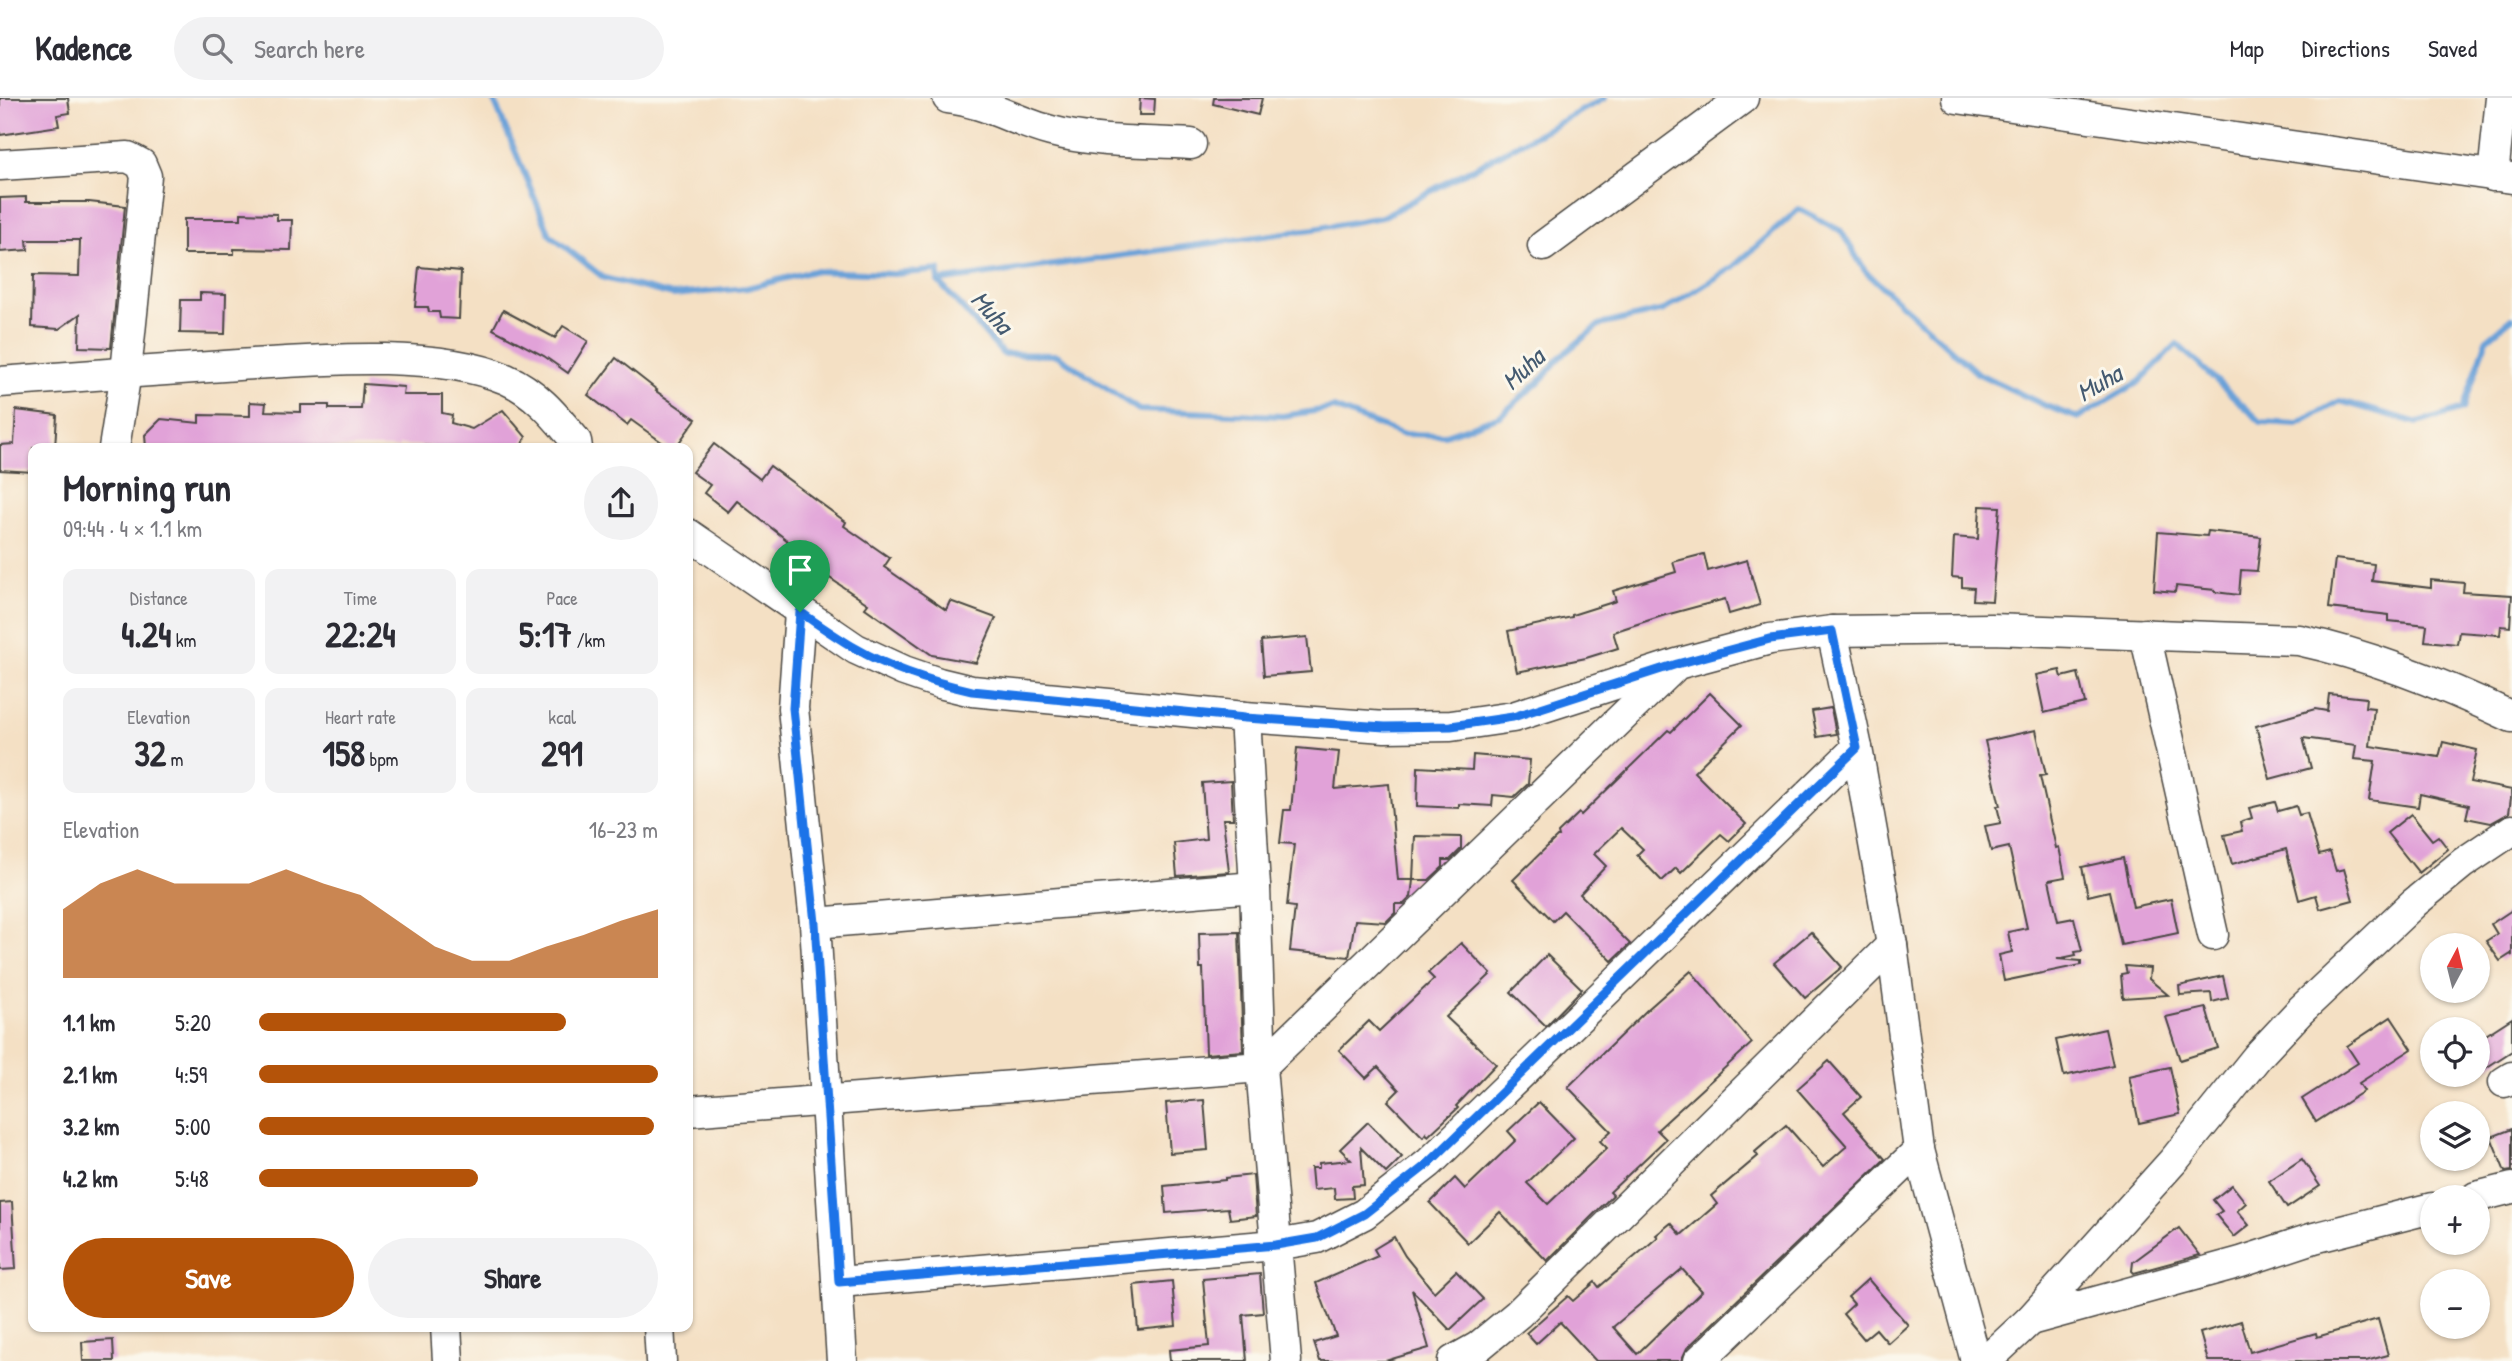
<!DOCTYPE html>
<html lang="en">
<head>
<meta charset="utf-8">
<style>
	:root { --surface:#fff; --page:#f2f2f3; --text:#2b2b33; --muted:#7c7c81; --line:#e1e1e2; --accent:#b45309 }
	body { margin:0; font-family:"Patrick Hand",sans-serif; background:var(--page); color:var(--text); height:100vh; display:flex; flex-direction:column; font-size:26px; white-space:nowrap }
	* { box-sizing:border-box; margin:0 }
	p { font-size:23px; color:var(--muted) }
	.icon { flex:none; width:38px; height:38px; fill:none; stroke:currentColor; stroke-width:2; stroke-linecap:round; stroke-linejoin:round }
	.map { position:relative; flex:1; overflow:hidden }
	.side { position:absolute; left:28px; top:345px; width:665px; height:889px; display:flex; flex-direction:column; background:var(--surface); border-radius:14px; box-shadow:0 2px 5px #0004 }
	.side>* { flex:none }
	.needle { width:46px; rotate:7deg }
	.tools { position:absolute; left:2420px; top:835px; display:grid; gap:14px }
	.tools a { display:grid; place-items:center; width:70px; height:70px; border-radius:50%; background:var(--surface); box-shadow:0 2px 5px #0004; font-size:35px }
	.pin { position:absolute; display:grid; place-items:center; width:60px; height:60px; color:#fff; margin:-72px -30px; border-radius:50% 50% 50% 0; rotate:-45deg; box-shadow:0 0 7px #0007 }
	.pin .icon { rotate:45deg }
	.round { display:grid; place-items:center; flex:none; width:74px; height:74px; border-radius:37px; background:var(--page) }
	.overview { display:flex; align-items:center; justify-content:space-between; height:119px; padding:0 35px }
	h1 { font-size:38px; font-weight:700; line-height:52px }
	.metrics { display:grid; grid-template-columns:repeat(3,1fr); gap:10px; height:119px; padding:7px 35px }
	.metrics div { display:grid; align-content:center; border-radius:14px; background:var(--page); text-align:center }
	.metrics b { font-size:35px; font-weight:700 }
	.metrics small { font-size:19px; font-weight:400 }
	.metrics p { font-size:19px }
	.chart { height:196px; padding:14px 35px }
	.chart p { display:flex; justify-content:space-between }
	.chart svg { width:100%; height:126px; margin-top:7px; fill:var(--accent); opacity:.7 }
	.cta { display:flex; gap:14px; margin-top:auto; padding:14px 35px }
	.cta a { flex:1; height:80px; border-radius:42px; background:var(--accent); color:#fff; font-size:28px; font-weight:700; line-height:80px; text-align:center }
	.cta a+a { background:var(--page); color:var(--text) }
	ul { padding:0 35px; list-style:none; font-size:23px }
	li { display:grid; grid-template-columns:112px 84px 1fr; align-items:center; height:52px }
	li i { height:18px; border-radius:9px; background:var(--accent) }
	header { display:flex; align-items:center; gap:42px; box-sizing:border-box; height:98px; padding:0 35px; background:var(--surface); border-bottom:2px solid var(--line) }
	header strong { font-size:33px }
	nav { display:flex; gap:38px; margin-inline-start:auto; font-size:24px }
	.search { width:490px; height:63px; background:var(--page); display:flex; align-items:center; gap:18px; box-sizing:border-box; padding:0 24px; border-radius:38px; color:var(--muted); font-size:26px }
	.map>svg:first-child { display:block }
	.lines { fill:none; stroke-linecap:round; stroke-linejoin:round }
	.stream { stroke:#6aa1d8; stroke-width:6 }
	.building { fill:#e1a2d8; fill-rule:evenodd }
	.minor-casing { stroke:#494642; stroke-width:33 }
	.minor { stroke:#fff; stroke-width:30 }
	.route-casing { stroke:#fff; stroke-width:14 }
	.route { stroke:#1a73e8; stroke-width:9 }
	.labels { text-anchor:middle; stroke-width:6; stroke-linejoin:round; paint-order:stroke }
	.water-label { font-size:26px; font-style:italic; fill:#445a70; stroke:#fbf7ec }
</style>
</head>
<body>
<header>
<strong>Kadence</strong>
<div class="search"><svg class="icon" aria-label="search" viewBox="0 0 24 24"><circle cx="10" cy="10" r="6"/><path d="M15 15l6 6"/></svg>Search here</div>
<nav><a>Map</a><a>Directions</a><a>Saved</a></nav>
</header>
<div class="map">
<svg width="2512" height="1263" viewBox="0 0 2512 1263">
	<rect width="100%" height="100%" fill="#fbf7ec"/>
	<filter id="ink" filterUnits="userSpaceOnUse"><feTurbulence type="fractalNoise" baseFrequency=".0143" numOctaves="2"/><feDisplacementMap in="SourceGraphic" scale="14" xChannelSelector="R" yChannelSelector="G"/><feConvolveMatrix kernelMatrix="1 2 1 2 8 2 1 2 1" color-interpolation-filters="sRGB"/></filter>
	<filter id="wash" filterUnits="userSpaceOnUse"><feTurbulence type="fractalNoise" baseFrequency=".00686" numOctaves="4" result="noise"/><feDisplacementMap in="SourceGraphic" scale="28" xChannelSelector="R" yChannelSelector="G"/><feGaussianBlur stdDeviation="1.57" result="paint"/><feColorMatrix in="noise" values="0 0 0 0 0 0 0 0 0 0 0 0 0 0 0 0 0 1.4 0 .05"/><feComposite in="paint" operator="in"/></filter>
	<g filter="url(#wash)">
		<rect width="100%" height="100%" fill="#f4e0c4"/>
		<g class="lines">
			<g class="stream">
				<polyline points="493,0 550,137 604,180 673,197 747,190 813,173 894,176 939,172 938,183 1003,256 1057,257 1139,312 1283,318 1334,310 1401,336 1445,337 1500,318 1540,283 1561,258 1599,227 1664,212 1733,169 1799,111 1841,133 1865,173 1977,275 2046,308 2078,320 2139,284 2177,246 2261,324 2297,326 2340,303 2418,325 2463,311 2487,241 2512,220"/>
				<polyline points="938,183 1314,131 1382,119 1605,0"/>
			</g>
		</g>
		<g id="blocks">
			<g class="building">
				<polygon points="0,0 68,0 70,15 57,17 59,28 0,37"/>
				<polygon points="1140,0 1155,1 1154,17 1139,17"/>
				<polygon points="1214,0 1262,0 1258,17 1213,6"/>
				<polygon points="26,99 26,104 89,104 125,108 111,250 79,249 80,216 59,231 32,229 33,177 79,178 80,142 27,142 28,152 0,154 0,100"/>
				<polygon points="241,115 277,116 277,122 292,122 291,152 234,151 234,156 184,156 184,121 241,121"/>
				<polygon points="419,169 461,173 459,221 440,220 439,214 429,214 428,209 415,209"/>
				<polygon points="200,195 226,196 225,236 180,235 181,202 200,202"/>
				<polygon points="503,212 555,240 563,228 588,243 568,275 544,258 493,231"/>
				<polygon points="616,260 657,292 656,293 696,321 675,350 670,350 631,322 627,327 588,297"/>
				<polygon points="363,286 404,289 403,297 442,297 442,315 452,317 451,325 472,331 503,312 526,339 520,350 432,350 432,348 399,347 399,350 146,350 145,337 161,321 199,325 199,317 250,318 250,304 266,305 265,313 301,314 301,307 329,307 329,311 361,311"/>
				<polygon points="16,312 57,317 55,350 33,350 33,374 0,372 0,347 14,346"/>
				<polygon points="714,346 760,381 770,368 846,424 844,428 890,460 884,469 946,512 950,503 996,520 976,565 932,557 865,510 868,506 803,462 800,467 780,453 788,443 737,403 728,414 704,395 710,387 692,374"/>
				<polygon points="1980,408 2000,409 1992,503 1973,502 1974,490 1962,489 1962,480 1952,479 1954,439 1978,441"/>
				<polygon points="2208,433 2261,439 2257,473 2241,472 2239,497 2215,494 2215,492 2176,488 2175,494 2154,492 2158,434 2207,438"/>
				<polygon points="1704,456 1708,473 1747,462 1760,507 1729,516 1725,501 1662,518 1613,534 1618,550 1586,560 1517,574 1508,533 1572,519 1572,517 1616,503 1613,493 1676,474 1673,464"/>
				<polygon points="2335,461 2374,466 2372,483 2431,490 2431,482 2464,485 2463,494 2512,497 2510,529 2501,528 2500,537 2459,534 2457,546 2425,543 2427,527 2389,523 2389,517 2329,510"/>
				<polygon points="1307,539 1311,574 1264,578 1261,543"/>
				<polygon points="2060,572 2062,579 2078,575 2085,605 2044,615 2036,577"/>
				<polygon points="1710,595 1742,627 1694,674 1746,726 1729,743 1721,736 1681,775 1676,770 1662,783 1637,757 1643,751 1621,730 1594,756 1606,768 1580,796 1630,846 1612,863 1563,813 1553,823 1513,782 1557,739 1559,739 1558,735 1579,715 1581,717 1668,632 1671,634"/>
				<polygon points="2329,596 2366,600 2365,609 2374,610 2370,648 2439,659 2443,644 2477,652 2470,684 2512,692 2509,715 2491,725 2466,720 2469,707 2420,696 2418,709 2369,702 2375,663 2354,661 2356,647 2303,640 2311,670 2270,681 2256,628 2315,611 2327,613"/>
				<polygon points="1831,610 1836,636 1817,639 1812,613"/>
				<polygon points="2036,632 2046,677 2040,678 2056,750 2059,749 2065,779 2049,782 2058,823 2074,820 2082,853 2075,854 2076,857 2057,861 2081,863 2081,867 2004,883 1999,857 2012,854 2008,834 2027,830 2009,749 1991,753 1985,728 2001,725 1997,708 2000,708 1985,643"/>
				<polygon points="1297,650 1339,654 1335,691 1389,686 1398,782 1413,782 1411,799 1404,806 1395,806 1395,815 1386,824 1355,822 1349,859 1290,853 1295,809 1287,808 1294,746 1280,745 1284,712 1291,712"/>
				<polygon points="1473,657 1530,662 1528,686 1514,699 1493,697 1492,708 1459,706 1459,710 1417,708 1418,669 1472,672"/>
				<polygon points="1231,683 1233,721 1223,721 1229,774 1177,778 1174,745 1206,741 1202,685"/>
				<polygon points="2275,704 2278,713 2296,708 2299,717 2307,715 2319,757 2330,754 2336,773 2344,771 2353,802 2320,811 2316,797 2299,802 2286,751 2232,766 2224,737 2242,733 2240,724 2252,720 2249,710"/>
				<polygon points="2411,716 2432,742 2438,738 2448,751 2419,775 2387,735"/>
				<polygon points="1415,738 1461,739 1461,751 1450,762 1443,762 1443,769 1429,782 1413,782"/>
				<polygon points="2123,760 2133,809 2171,801 2178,835 2121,847 2109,793 2088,798 2082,769"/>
				<polygon points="2512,812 2512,858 2511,856 2500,863 2486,843 2497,836 2491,826"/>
				<polygon points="1239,834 1243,953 1206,956 1203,870 1200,870 1199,835"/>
				<polygon points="1811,834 1842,869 1805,900 1774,865"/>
				<polygon points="1461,845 1491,876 1446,919 1496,966 1456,1008 1458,1010 1428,1038 1426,1035 1423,1039 1388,1003 1399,992 1378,969 1366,980 1339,952 1369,923 1379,933 1434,881 1428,875"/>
				<polygon points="1547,857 1582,891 1546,928 1511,894"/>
				<polygon points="2125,868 2150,870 2149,881 2168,897 2123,900 2121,876 2127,875"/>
				<polygon points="1691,873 1752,945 1657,1032 1666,1041 1610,1094 1613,1097 1547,1163 1500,1114 1468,1145 1430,1105 1455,1080 1465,1091 1516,1042 1508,1033 1539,1004 1574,1040 1527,1085 1548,1106 1607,1050 1600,1043 1611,1033 1568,989 1648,911"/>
				<polygon points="2223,878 2228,900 2212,904 2211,895 2180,897 2179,888"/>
				<polygon points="2206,910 2218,950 2180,962 2166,919"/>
				<polygon points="2391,919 2412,951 2359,985 2364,993 2316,1024 2302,1001 2358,965 2347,948"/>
				<polygon points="2512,920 2512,953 2478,975 2478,942"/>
				<polygon points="2105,931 2113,967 2064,978 2056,942"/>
				<path d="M1829 963 1861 999 1844 1014 1885 1061 1687 1250 1681 1263H1596L1560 1224 1536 1246 1526 1235 1568 1198 1573 1203 1595 1184 1599 1189 1658 1139 1656 1137 1671 1125 1681 1137 1717 1106 1711 1098 1758 1058 1755 1054 1786 1027 1823 1069 1847 1048 1797 991ZM1682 1171 1702 1193 1637 1256 1613 1229Z"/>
				<polygon points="2170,969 2180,1016 2139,1025 2129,978"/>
				<polygon points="1204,1002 1208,1052 1170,1055 1166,1005"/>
				<polygon points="1368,1024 1402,1059 1386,1075 1361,1050 1364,1087 1352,1088 1353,1100 1335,1101 1334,1090 1313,1092 1311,1070 1319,1070 1319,1065 1351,1062 1340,1051"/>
				<polygon points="2512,1031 2512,1073 2505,1074 2491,1039"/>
				<polygon points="2302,1061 2320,1088 2287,1110 2269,1083"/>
				<polygon points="1253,1077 1256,1118 1230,1121 1228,1110 1166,1115 1164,1088 1225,1082 1225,1080"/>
				<polygon points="2232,1087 2246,1105 2237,1113 2249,1127 2234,1139 2216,1117 2222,1113 2213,1102"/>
				<polygon points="12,1104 16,1171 0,1172 0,1105"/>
				<polygon points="2179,1130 2200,1157 2134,1175 2132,1173 2133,1164"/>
				<polygon points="1394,1139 1405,1158 1434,1194 1456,1173 1483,1201 1450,1232 1412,1192 1429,1250 1385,1263 1320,1263 1314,1245 1336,1238 1316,1185 1378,1158 1374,1151"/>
				<polygon points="1260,1176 1263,1215 1243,1217 1247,1263 1170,1263 1169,1252 1209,1248 1203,1181"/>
				<polygon points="1868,1181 1908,1227 1888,1245 1876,1231 1864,1241 1843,1216 1854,1206 1848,1199"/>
				<polygon points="1172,1183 1176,1228 1138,1232 1134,1187"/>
				<polygon points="2378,1221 2388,1257 2366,1263 2208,1263 2200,1235 2241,1223 2250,1254 2316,1235 2317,1239"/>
				<polygon points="113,1242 114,1263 83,1263 82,1244"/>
			</g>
		</g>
	</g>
	<g filter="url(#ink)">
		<use href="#blocks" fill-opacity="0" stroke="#494642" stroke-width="2"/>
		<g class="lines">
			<g class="minor-casing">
				<g id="minor">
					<path d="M948 0C985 4 1016 24 1051 33 1096 45 1145 43 1191 46"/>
					<polyline points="1957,0 2512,80"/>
					<polyline points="0,67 128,59 141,66 146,78 126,274 114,350"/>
					<polyline points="2493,78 2501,0"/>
					<polyline points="1543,148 1743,0"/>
					<path d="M0 284C79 278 159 272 238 267 315 262 434 251 506 281 536 294 556 319 576 343L577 350"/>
					<path d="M688 436 856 551 904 573 939 585 972 593 1245 619 1385 629 1451 628 1513 619 1677 566 1770 541 1832 533 1991 531 2299 542C2373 558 2443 586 2512 619"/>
					<polyline points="800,514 793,610 815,825 842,1263"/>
					<polyline points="1832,533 1857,650 1892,847 1919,1052 1976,1263"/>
					<polyline points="2145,536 2213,837"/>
					<polyline points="1245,619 1255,789 1261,969 1286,1263"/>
					<polyline points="815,825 1255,789"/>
					<polyline points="2504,984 2512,979"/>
					<polyline points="688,1013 1261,969 1672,571"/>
					<polyline points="2476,1099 2512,1090"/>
					<polyline points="839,1184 1276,1147 1317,1140 1364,1116 1429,1065 1857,650"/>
					<polyline points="2030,1222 2241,1164 2314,1140 2432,1110"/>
					<polyline points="446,1228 448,1263"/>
					<polyline points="659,1228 661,1263"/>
					<polyline points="1453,1263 1478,1249 1518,1216 1892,847"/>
					<polyline points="1699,1263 1919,1052"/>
					<polyline points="1986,1263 2030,1222 2175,1061 2257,959 2301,912 2414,805 2463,765 2512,732"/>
				</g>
			</g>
			<use href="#minor" class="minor"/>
		</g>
	</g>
	<g class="lines" filter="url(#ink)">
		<g class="route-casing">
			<path id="route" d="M800 514C818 526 836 539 855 550 891 571 932 584 972 593L1245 620 1385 629 1451 628 1513 619 1677 566 1770 541 1832 533 1857 650 1429 1065 1364 1116 1317 1140 1276 1147 839 1184 815 825 793 610Z"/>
		</g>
		<use href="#route" class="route"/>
	</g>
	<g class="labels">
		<g class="water-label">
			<text transform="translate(992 214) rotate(48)" y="9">Muha</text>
			<text transform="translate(1523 271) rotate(-43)" y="9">Muha</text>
			<text transform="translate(2099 285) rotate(-30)" y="9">Muha</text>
		</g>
	</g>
</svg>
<div class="tools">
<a><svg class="needle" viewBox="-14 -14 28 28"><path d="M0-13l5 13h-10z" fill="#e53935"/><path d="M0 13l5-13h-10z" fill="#7c7c81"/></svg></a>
<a><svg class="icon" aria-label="locate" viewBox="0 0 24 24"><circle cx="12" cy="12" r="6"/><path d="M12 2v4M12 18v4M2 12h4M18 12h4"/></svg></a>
<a><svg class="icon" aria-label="layers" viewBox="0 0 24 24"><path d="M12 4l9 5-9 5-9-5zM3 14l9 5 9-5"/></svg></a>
<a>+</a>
<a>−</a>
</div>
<div class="pin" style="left:800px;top:514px;background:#1e9e55"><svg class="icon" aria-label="arrive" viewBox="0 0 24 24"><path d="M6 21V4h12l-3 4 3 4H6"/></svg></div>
<section class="side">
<div class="overview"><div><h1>Morning run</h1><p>09:44 · 4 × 1.1 km</p></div><a class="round"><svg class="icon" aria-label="share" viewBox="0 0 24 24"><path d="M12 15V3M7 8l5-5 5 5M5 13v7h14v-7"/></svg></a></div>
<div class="metrics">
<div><p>Distance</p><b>4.24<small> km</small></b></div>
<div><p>Time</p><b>22:24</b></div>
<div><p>Pace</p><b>5:17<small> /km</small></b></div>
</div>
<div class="metrics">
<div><p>Elevation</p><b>32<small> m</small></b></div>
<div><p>Heart rate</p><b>158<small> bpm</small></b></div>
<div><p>kcal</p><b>291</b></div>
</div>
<div class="chart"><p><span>Elevation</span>16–23 m</p>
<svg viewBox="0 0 160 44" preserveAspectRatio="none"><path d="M0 44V20L10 11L20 6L30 11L40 11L50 11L60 6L70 11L80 15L90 24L100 33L110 38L120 38L130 33L140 29L150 24L160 20V44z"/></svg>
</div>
<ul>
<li><b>1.1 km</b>5:20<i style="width:77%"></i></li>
<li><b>2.1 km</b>4:59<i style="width:100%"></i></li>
<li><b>3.2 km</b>5:00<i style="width:99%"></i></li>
<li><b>4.2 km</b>5:48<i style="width:55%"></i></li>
</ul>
<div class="cta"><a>Save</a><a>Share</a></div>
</section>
</div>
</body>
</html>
